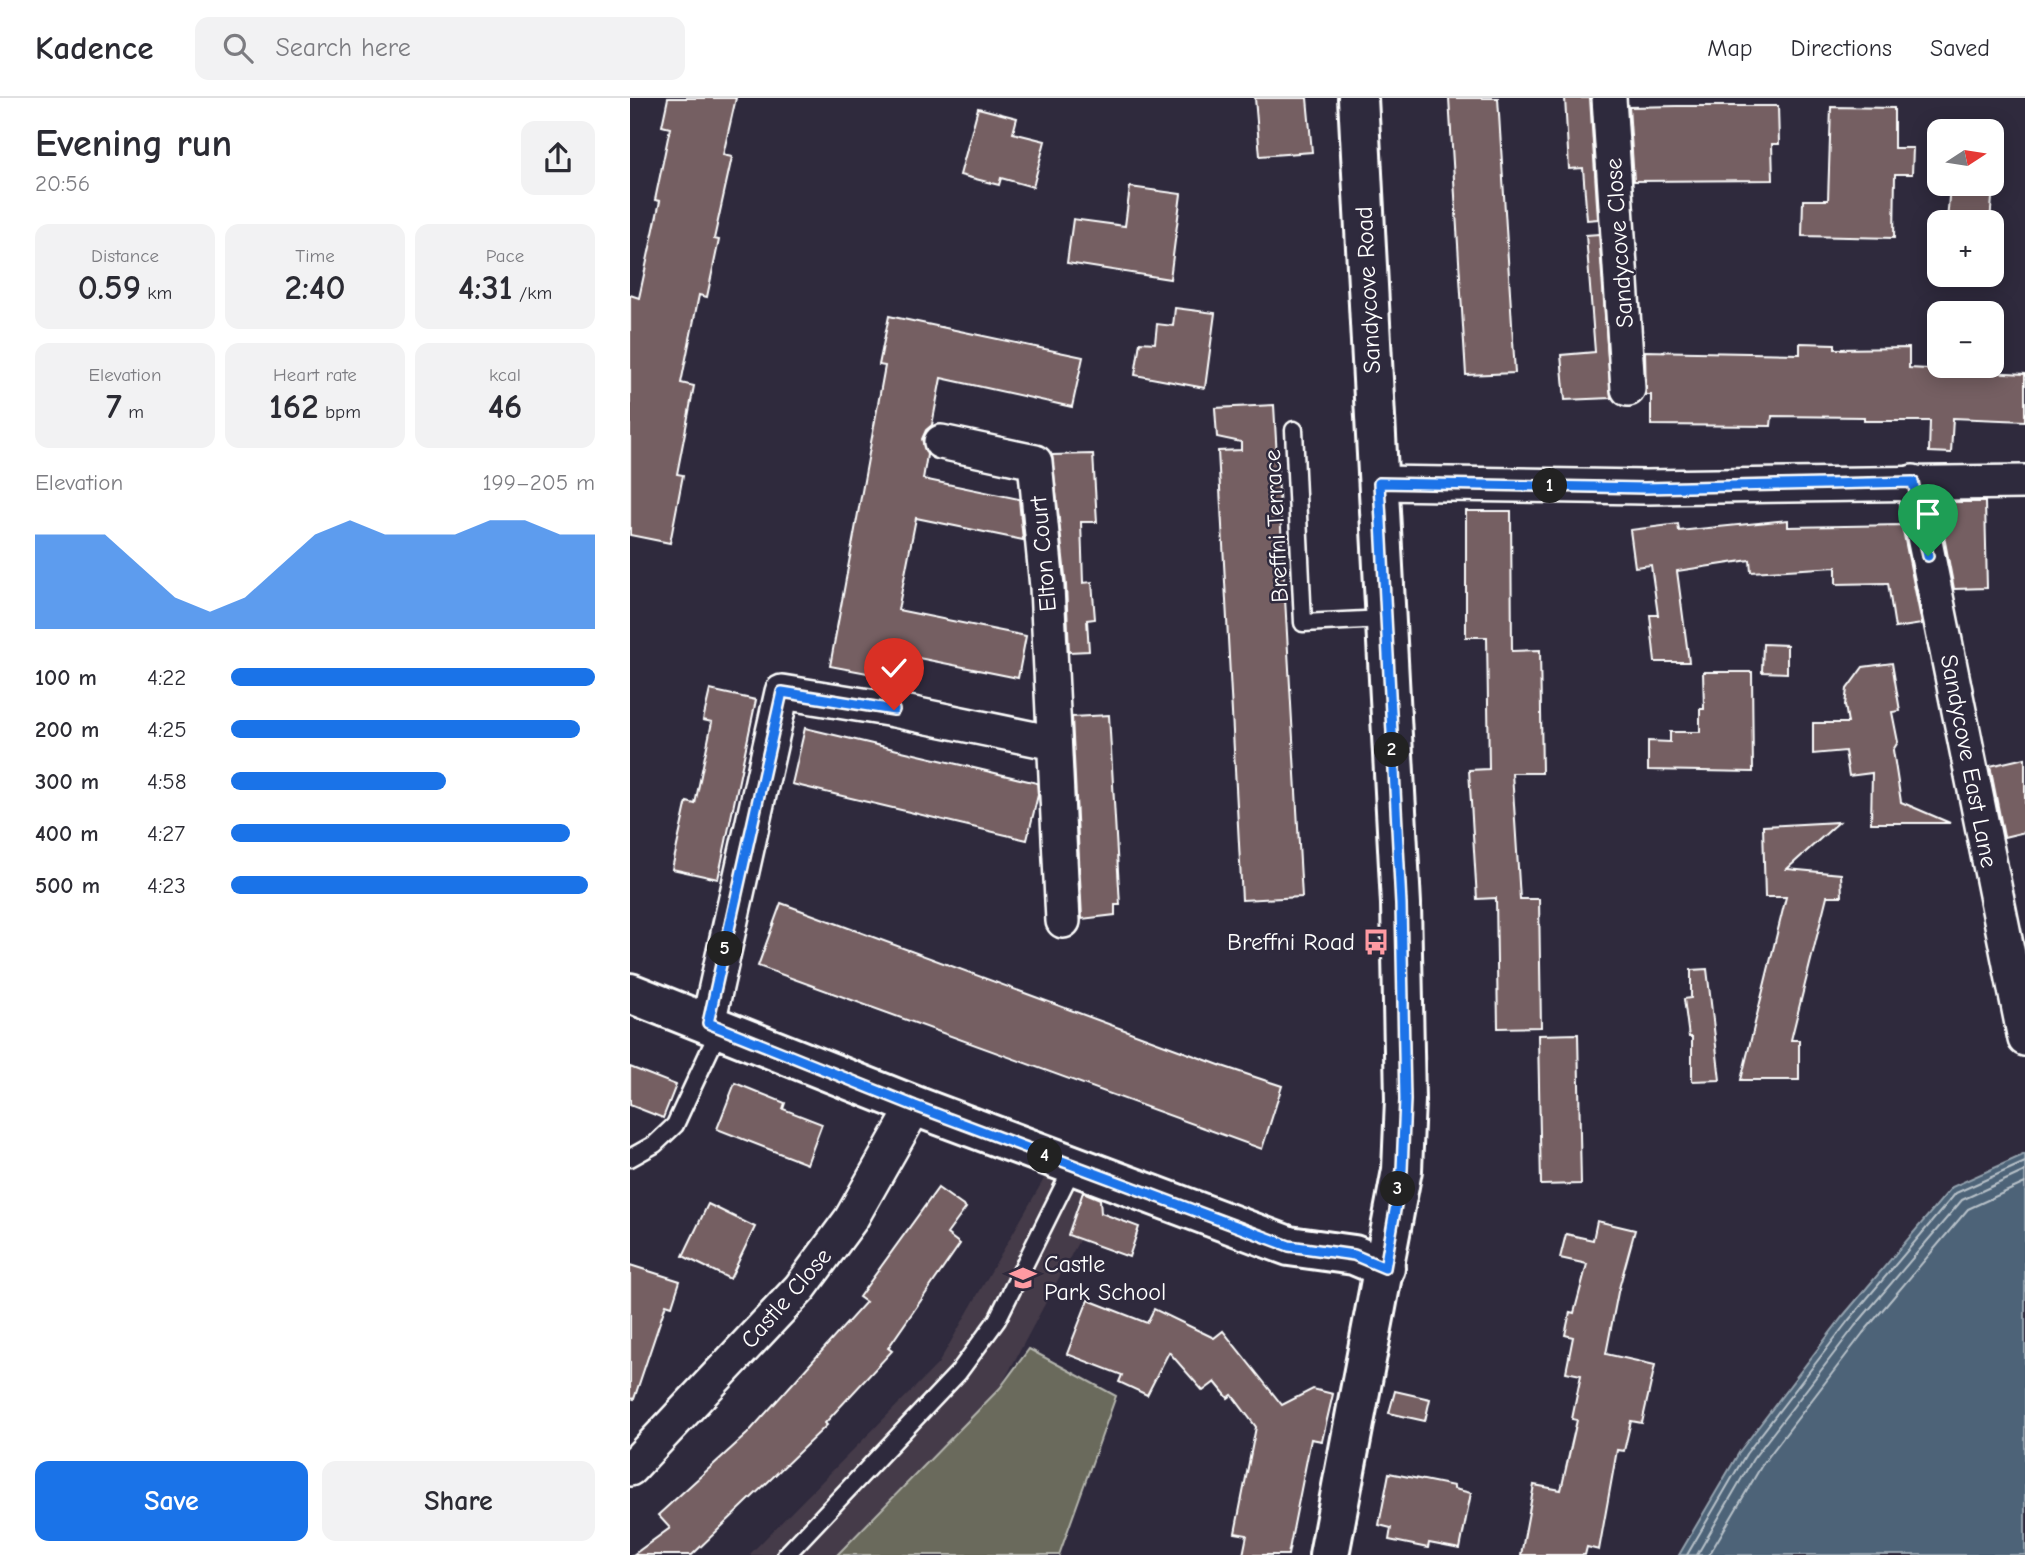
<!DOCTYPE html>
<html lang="en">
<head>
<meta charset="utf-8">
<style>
	:root { --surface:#fff; --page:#f2f2f3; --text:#2b2b33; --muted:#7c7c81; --line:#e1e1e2; --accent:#1a73e8 }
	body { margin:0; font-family:"Comic Neue",sans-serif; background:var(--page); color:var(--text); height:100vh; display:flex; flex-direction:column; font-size:26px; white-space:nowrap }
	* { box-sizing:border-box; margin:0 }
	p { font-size:23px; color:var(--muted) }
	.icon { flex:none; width:38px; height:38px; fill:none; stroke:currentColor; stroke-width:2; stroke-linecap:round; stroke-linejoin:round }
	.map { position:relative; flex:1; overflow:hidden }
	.side { display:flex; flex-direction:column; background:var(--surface); width:630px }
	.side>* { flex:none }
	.needle { width:46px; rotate:78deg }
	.fabs { position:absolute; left:1297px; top:21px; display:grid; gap:14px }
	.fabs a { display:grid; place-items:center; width:77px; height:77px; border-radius:14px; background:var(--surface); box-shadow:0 4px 18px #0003; font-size:35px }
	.pin { position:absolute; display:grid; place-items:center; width:60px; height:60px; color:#fff; margin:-72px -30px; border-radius:50% 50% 50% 0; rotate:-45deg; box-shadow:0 0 7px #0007 }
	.pin .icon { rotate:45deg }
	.km { position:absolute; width:35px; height:35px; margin:-18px; border-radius:50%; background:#222; color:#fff; font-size:19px; line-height:35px; text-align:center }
	.round { display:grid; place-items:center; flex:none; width:74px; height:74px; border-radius:14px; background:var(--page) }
	.head { display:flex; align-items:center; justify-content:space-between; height:119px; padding:0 35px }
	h1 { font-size:38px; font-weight:600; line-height:52px }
	.figures { display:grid; grid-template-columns:repeat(3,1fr); gap:10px; height:119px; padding:7px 35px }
	.figures div { display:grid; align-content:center; border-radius:14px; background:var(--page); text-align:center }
	.figures b { font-size:35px; font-weight:600 }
	.figures small { font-size:19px; font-weight:400 }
	.figures p { font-size:19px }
	.chart { height:196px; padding:14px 35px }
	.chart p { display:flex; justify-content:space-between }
	.chart svg { width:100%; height:126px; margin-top:7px; fill:var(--accent); opacity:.7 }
	.primary-button { display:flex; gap:14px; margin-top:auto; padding:14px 35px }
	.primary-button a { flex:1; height:80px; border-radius:14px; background:var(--accent); color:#fff; font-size:28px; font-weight:600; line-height:80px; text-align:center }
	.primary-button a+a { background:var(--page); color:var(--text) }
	ul { padding:0 35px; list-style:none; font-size:23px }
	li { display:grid; grid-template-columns:112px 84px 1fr; align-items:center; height:52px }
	li i { height:18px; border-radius:9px; background:var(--accent) }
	header { display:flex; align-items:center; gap:42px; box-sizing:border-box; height:98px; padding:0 35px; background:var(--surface); border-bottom:2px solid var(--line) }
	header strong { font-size:33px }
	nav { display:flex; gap:38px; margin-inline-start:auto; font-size:24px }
	.search { width:490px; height:63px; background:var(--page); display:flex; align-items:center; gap:18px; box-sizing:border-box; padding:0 24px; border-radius:14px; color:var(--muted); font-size:26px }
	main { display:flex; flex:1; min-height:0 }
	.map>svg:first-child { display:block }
	.built { fill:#443a48 }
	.green { fill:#6a6b5c; stroke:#b4b5ae; stroke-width:2 }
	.water { fill:#4d6478; stroke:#94a2ae; stroke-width:2 }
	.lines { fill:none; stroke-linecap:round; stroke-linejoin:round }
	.shore { stroke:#b8c1c9; stroke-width:2 }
	.building { fill:#755f62; stroke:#fff; stroke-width:2 }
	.lane-casing { stroke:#fff; stroke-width:21 }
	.street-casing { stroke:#fff; stroke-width:38 }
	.secondary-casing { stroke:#fff; stroke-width:44 }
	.lane { stroke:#2f2a3d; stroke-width:16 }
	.street { stroke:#2f2a3d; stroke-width:33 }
	.secondary { stroke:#2f2a3d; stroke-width:38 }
	.route-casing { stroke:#fff; stroke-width:14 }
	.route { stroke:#1a73e8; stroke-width:9 }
	.labels { text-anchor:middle; stroke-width:5; stroke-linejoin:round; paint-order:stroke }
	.street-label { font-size:24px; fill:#fff; stroke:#2f2a3d }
	.poi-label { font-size:24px; fill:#fff; stroke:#2f2a3d; text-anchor:end }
</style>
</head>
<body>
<header>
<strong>Kadence</strong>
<div class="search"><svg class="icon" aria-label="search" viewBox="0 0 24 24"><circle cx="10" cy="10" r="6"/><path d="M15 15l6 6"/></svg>Search here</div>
<nav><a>Map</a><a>Directions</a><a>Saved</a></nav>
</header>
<main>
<section class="side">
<div class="head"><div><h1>Evening run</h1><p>20:56</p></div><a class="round"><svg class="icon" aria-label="share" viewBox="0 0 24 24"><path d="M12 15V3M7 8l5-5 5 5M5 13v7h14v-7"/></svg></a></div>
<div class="figures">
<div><p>Distance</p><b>0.59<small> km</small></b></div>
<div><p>Time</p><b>2:40</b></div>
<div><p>Pace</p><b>4:31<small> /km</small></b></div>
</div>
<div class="figures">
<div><p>Elevation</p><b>7<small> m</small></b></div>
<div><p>Heart rate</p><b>162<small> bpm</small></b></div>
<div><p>kcal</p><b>46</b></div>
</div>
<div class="chart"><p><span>Elevation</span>199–205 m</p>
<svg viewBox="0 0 160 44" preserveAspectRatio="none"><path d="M0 44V11L10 11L20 11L30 22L40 33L50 38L60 33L70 22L80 11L90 6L100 11L110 11L120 11L130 6L140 6L150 11L160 11V44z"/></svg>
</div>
<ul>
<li><b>100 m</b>4:22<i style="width:100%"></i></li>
<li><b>200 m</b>4:25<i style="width:96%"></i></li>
<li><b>300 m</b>4:58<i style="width:59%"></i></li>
<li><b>400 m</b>4:27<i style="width:93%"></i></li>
<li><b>500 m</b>4:23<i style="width:98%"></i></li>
</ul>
<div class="primary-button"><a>Save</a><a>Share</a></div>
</section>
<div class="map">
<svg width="1395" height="1457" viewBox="0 0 1395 1457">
	<rect width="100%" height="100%" fill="#2f2a3d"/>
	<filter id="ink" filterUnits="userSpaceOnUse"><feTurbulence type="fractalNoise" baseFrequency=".0143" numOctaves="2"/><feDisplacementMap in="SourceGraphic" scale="14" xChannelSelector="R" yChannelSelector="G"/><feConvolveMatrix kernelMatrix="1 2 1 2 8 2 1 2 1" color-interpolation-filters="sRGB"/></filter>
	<g filter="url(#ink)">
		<polygon class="built" points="419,1072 475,1094 370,1290 207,1457 119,1457 308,1266"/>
		<polygon class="green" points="399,1251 486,1298 429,1457 207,1457 370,1290"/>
		<polygon class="water" points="1395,1056 1395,1457 1049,1457 1110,1353 1213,1218 1322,1089"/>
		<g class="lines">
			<g class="shore">
				<polyline points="1057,1457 1116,1356 1218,1223 1326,1095 1395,1064"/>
				<polyline points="1067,1457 1123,1361 1225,1228 1332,1102 1395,1073"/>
				<polyline points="1079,1457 1132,1367 1233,1235 1338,1111 1395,1085"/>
			</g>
		</g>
		<g class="building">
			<polygon points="38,0 106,0 93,57 102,59 84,141 89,142 77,199 69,197 51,285 64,288 47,376 53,377 40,445 0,437 0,197 9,200 30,103 25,102 40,30 32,28"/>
			<polygon points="625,0 677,0 682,54 630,58"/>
			<polygon points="819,0 868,0 885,275 836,277"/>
			<polygon points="935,0 960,0 968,121 957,122 953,70 939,71"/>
			<polygon points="1047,8 1148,8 1149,46 1142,46 1143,82 1004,83 999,9"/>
			<polygon points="1201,9 1264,10 1264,50 1283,50 1282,76 1265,76 1264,140 1172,138 1173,102 1198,102"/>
			<polygon points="348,10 387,20 383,35 415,43 403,89 371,80 369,87 330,77"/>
			<polygon points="1320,86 1363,88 1360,124 1317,124"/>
			<polygon points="500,89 551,96 540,181 437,165 443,121 495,128"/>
			<polygon points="969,136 981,300 935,302 931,257 965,254 956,137"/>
			<polygon points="545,210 585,215 575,290 505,277 510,244 525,245 527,226 543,228"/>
			<polygon points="259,218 453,259 442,309 311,280 302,327 296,332 292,341 297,357 293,381 389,401 393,442 286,420 268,512 396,538 388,580 269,556 253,578 200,568 255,268 249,267"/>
			<polygon points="1170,245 1205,246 1205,251 1279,250 1279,270 1395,276 1395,323 1323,320 1321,355 1299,354 1300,323 1234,323 1234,319 1142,318 1141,328 1021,327 1021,297 1016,297 1015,253 1170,256"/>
			<polygon points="644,307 672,799 612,802 588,353 611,352 611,344 587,339 585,310"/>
			<polygon points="463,356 467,424 451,424 453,485 462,484 465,521 457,522 459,553 439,554 436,487 422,357"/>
			<polygon points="1313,404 1355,404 1357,490 1324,491 1312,428 1314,428"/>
			<polygon points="836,413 881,413 882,553 910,552 912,675 882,675 890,801 909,801 911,929 868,930 866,800 847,801 839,672 859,671 857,539 836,539"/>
			<polygon points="1158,422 1158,429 1272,427 1292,526 1265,530 1258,485 1206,486 1206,469 1121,474 1120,462 1047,473 1059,564 1025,564 1020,517 1028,517 1021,467 1005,469 1000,432 1048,426 1049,433"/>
			<polygon points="1133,546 1157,547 1157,575 1132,574"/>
			<polygon points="1262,565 1270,613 1262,614 1268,644 1263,652 1271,704 1320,725 1241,725 1242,675 1219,678 1215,653 1183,656 1183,625 1218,625 1215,607 1217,591 1233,569"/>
			<polygon points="1073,574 1122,574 1123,674 1018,672 1018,643 1040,644 1040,634 1070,634 1070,611 1074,611"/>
			<polygon points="80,592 126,602 88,781 42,771 56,707 57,704 65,706 82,624 73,622"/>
			<polygon points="479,617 490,807 485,807 485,817 452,821 442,619"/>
			<polygon points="175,630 407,685 408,697 397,742 162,686"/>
			<polygon points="1395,660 1395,734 1374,739 1360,668"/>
			<polygon points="1209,724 1157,771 1211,776 1212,798 1197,798 1161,942 1169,942 1169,982 1111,982 1156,799 1135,799 1133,728"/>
			<polygon points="151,805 592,968 652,988 632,1051 128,868"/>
			<polygon points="1077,871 1090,982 1062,983 1062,939 1059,939 1054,901 1061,900 1061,872"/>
			<polygon points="948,936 951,1086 911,1087 908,937"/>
			<polygon points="0,969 46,987 33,1020 0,1007"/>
			<polygon points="105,985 155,1005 153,1011 192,1026 177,1066 87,1031"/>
			<polygon points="308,1090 336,1110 317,1136 330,1146 258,1250 262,1253 195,1325 197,1327 62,1457 3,1457 40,1430 28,1417 117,1336 236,1204 229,1199"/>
			<polygon points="453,1094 470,1101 471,1115 509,1129 499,1159 438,1137"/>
			<polygon points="78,1106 125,1129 100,1181 53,1158"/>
			<polygon points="967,1123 1005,1132 988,1194 976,1256 1025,1267 1012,1325 1001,1323 994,1353 987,1352 969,1452 957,1449 955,1457 891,1457 904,1387 931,1392 947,1322 942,1321 951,1277 936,1274 943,1239 935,1237 940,1214 944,1215 957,1166 930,1160 936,1136 963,1142"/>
			<polygon points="0,1167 50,1183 42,1208 36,1206 4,1301 0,1300"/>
			<polygon points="458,1202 517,1225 524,1211 584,1240 593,1233 652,1307 683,1291 703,1296 692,1343 681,1341 658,1457 613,1457 617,1437 605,1435 626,1329 602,1297 598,1300 585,1284 573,1293 539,1254 517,1297 489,1284 492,1277 437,1256"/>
			<polygon points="765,1293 800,1301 795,1323 759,1315"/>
			<polygon points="759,1375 824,1388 824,1391 841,1395 830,1451 799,1445 798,1450 759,1442 761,1430 749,1427"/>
		</g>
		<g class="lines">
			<g class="lane-casing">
				<g id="lane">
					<polyline points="664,332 673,525 755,521"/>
					<polyline points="0,1060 25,1046 45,1027 90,930"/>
					<polyline points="156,1457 328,1275 367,1222 443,1069"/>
				</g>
			</g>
			<g class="street-casing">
				<g id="street">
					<polyline points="979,0 998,291"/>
					<polyline points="311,344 405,364 417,489 433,823"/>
					<polyline points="1283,384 1395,941"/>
					<polyline points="749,385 1015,389 1395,384"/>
					<polyline points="78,925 152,594 264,612 424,645"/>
					<polyline points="0,1371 170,1190 221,1121 285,1008"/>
				</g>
			</g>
			<g class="secondary-casing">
				<g id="secondary">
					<polyline points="0,895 285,1008 659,1148 724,1157 755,1170"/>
					<polyline points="699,1457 772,1072 775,1002 771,806 728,0"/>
				</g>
			</g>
			<use href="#lane" class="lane"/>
			<use href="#street" class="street"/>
			<use href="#secondary" class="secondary"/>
		</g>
	</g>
	<g class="lines" filter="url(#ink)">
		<g class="route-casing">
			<polyline id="route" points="264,612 152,594 78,925 285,1008 659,1148 724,1157 755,1170 772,1072 775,1002 771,806 749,385 1015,390 1283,384 1298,458"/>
		</g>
		<use href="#route" class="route"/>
	</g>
	<defs>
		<g id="bus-bare" transform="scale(2.1)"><path d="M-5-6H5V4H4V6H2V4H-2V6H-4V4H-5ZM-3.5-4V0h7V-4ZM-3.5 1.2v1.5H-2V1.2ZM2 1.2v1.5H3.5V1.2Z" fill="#ff9aa2" stroke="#2f2a3d" stroke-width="2.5" paint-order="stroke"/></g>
		<g id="school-bare" transform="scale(2.1)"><path d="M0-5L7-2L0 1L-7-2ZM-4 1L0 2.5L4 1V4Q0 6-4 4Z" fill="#ff9aa2" stroke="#2f2a3d" stroke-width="2.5" paint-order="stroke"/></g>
	</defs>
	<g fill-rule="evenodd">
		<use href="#bus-bare" x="746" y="844"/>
		<use href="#school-bare" x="393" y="1180"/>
	</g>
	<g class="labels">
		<g class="street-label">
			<text transform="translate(989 145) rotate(-94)" y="8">Sandycove Close</text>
			<text transform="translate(738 192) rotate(-93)" y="8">Sandycove Road</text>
			<text transform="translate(646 428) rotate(-93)" y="8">Breffni Terrace</text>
			<text transform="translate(413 456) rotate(-95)" y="8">Elton Court</text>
			<text transform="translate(1339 663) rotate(79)" y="8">Sandycove East Lane</text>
			<text transform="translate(156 1200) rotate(-49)" y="8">Castle Close</text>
		</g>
		<g class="poi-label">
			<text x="725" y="852">Breffni Road</text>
			<text x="414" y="1174" text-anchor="start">Castle<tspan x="414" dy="28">Park School</tspan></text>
		</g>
	</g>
</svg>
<div class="fabs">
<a><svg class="needle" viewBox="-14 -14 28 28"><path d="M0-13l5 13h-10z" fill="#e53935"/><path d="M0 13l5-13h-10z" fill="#7c7c81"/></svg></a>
<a>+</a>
<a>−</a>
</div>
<div class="pin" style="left:1298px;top:458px;background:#1e9e55"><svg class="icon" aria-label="arrive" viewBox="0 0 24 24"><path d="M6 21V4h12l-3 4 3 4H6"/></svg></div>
<div class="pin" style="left:264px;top:612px;background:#d93025"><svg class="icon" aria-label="check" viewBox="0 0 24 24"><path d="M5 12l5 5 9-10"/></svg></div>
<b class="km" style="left:920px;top:388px">1</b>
<b class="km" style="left:762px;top:652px">2</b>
<b class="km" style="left:768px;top:1091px">3</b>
<b class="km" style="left:415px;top:1058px">4</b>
<b class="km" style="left:95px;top:851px">5</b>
</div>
</main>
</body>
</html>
